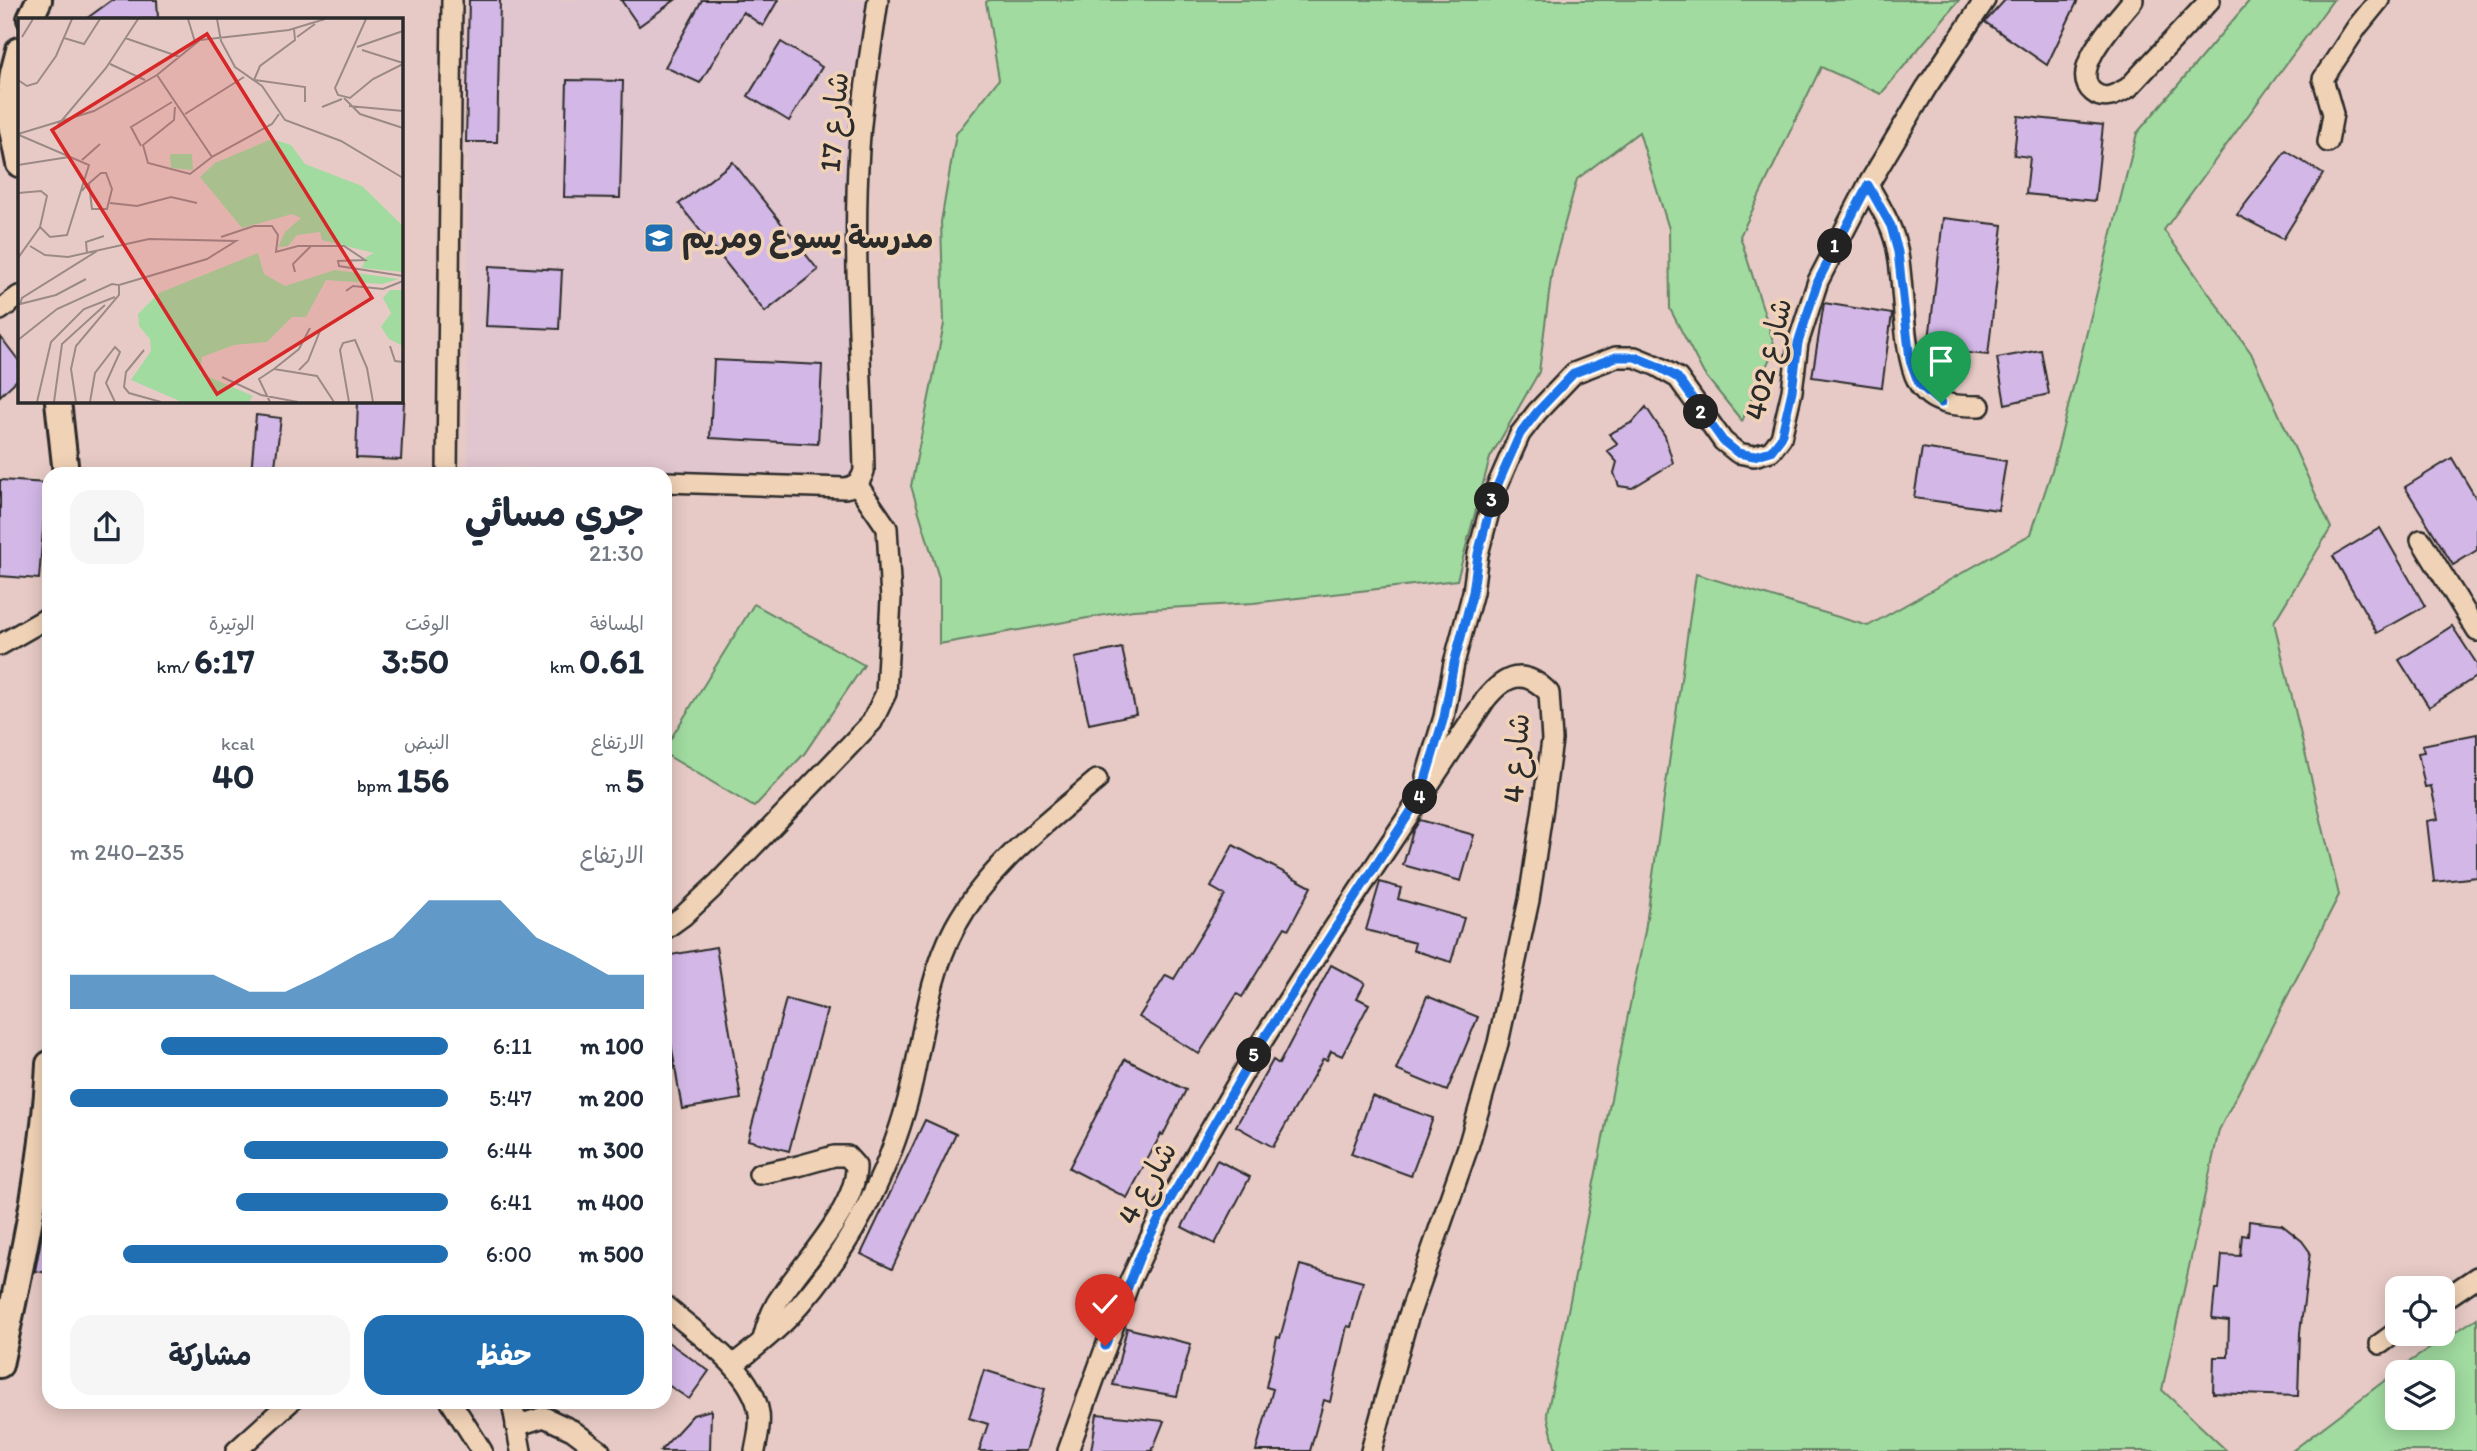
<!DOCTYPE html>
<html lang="ar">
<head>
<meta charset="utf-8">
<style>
	:root { --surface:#fff; --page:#f6f6f7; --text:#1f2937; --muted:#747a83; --accent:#1f6fb2 }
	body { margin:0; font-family:Itim,"Playpen Sans Arabic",sans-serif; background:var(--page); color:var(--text); direction:rtl; height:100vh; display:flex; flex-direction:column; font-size:26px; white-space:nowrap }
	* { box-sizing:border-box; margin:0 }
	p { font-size:23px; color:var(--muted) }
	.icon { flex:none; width:38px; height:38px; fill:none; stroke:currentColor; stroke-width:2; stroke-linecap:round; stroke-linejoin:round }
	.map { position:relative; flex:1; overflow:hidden; direction:ltr }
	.side { position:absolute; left:42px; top:467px; width:630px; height:942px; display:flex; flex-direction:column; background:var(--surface); border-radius:21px; box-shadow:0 4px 18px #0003; direction:rtl }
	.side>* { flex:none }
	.buttons { position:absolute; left:2385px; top:1276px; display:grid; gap:14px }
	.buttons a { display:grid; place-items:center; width:70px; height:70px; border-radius:14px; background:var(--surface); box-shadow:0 4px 18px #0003; font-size:35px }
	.pin { position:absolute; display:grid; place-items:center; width:60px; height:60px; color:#fff; margin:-72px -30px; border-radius:50% 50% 50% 0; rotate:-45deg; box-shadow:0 0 7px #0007 }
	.pin .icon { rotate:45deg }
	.km { position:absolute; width:35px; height:35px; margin:-18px; border-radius:50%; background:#222; color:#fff; font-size:19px; line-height:35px; text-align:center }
	.round { display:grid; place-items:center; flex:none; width:74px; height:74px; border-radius:21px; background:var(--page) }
	.head { display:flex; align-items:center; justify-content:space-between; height:119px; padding:0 28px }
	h1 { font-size:38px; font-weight:700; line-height:52px }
	.metrics { display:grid; grid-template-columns:repeat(3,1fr); gap:10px; height:119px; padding:7px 28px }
	.metrics div { display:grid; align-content:center }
	.metrics b { font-size:35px; font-weight:700 }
	.metrics small { font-size:19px; font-weight:400 }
	.metrics p { font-size:19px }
	.chart { height:196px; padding:14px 28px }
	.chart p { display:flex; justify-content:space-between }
	.chart svg { width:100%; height:126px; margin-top:7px; fill:var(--accent); opacity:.7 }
	.primary-button { display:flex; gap:14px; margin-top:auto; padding:14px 28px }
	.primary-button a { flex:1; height:80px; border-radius:21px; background:var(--accent); color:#fff; font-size:28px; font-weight:700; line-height:80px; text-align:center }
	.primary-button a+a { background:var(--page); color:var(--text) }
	ul { padding:0 28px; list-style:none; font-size:23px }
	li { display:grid; grid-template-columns:112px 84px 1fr; align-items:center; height:52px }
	li i { height:18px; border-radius:9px; background:var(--accent) }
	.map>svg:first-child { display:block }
	.built { fill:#e1c5cf }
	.green { fill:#a1dba0; stroke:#668366; stroke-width:2; fill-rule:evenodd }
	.building { fill:#d3b8e7; stroke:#2b2b2b; stroke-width:2 }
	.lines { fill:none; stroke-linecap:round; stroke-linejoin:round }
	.minor-casing { stroke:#2b2b2b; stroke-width:24 }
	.tertiary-casing { stroke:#2b2b2b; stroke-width:30 }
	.minor { stroke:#f0d2b6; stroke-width:19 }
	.tertiary { stroke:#f0d2b6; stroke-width:24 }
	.route-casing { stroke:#fff; stroke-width:14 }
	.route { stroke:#1a73e8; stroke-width:9 }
	.labels { text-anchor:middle; stroke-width:7; stroke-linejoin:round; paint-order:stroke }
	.street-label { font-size:30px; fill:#2b2b2b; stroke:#f0d2b6 }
	.poi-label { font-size:30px; font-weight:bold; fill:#2b2b2b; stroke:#f0d2b6; text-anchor:start }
	.inset-road { fill:none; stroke:#9c8a87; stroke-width:2 }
	.view { fill:#d62828; fill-opacity:0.15; stroke:#d62828; stroke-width:3.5 }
	.inset-edge { fill:none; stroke:#2b2b2b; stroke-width:3.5 }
</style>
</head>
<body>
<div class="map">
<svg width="2477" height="1451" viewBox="0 0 2477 1451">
	<rect width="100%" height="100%" fill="#e7cac5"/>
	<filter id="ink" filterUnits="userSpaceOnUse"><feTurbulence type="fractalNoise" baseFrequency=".0143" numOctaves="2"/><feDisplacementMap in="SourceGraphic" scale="14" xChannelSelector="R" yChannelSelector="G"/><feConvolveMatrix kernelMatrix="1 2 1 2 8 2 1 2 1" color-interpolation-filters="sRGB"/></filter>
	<g filter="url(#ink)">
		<polygon class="built" points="466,0 869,0 853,102 849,191 853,482 468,465"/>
		<g class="green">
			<polygon points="989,0 1959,0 1881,94 1821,67 1740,236 1775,347 1742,421 1704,374 1670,309 1669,229 1639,132 1577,179 1552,270 1539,372 1490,458 1457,580 1253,603 1133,610 939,644 939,578 911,486 944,324 941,222 956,134 999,79 986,2"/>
			<polygon points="2250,0 2333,0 2164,230 2251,353 2331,528 2274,622 2339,895 2219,1130 2162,1390 2227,1451 1556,1451 1547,1414 1645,931 1696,574 1868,626 2031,534 2053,467 2137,133"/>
			<polygon points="754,604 864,665 804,754 754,807 665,754 665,748"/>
			<path d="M2477 1318V1451H2292L2409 1362ZM2398 1372H2443V1418H2398Z"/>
		</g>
		<g class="building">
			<polygon points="112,0 157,0 158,19 86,19"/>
			<polygon points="469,0 500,0 497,142 466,142"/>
			<polygon points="621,0 675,0 639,26"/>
			<polygon points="702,0 778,0 763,26 743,12 700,83 665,67"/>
			<polygon points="2005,0 2078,0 2047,65 1985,22"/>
			<polygon points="781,42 822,67 789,121 748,96"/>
			<polygon points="567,80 623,81 620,198 564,197"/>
			<polygon points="2018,116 2103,125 2095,201 2026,194 2030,157 2014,155"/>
			<polygon points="2286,151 2323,174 2283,239 2237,215"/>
			<polygon points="733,162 818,270 765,312 679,204"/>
			<polygon points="1943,218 2003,225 1988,355 1928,349"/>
			<polygon points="489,266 562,270 559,329 486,326"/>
			<polygon points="1824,303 1892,314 1882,387 1812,377"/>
			<polygon points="0,336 19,361 19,378 0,396"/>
			<polygon points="2041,350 2049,394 2005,404 1997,358"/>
			<polygon points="714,360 822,365 818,444 710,438"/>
			<polygon points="358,401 404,401 401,460 356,458"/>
			<polygon points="1646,407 1665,436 1673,463 1632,488 1619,486 1614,473 1617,462 1607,451 1618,444 1609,434 1633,422"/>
			<polygon points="256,415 281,418 274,474 251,474"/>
			<polygon points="1922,448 2006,461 1998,510 1914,498"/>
			<polygon points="2452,458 2477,500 2477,550 2453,565 2405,487"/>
			<polygon points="0,480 47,483 39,579 0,576"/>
			<polygon points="2380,528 2425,606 2377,633 2333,556"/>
			<polygon points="2452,626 2477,664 2477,676 2429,707 2399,660"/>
			<polygon points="1122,648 1136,714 1089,724 1075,658"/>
			<polygon points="2477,734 2477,877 2434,882 2427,821 2438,819 2431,786 2425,787 2418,753 2424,752 2422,745"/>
			<polygon points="1420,820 1474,835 1461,881 1403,865 1413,831"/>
			<polygon points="1233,845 1311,887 1289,929 1285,927 1242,997 1237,994 1199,1054 1139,1017 1166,975 1174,979 1225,895 1211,887"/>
			<polygon points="1380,882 1401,888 1398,899 1464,918 1451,962 1413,950 1415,943 1366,930"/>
			<polygon points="716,947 741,1099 682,1109 665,1007 665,956"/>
			<polygon points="1331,965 1365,983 1357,998 1369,1004 1342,1056 1331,1051 1327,1060 1323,1059 1273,1147 1236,1126 1273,1060 1279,1064"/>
			<polygon points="1427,996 1478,1017 1447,1091 1396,1070"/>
			<polygon points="786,999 827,1010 789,1151 748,1140"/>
			<polygon points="1125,1059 1186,1090 1163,1135 1161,1134 1127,1198 1069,1168"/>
			<polygon points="1372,1096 1433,1118 1411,1176 1351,1154"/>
			<polygon points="925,1120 956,1134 892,1269 861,1254"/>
			<polygon points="1217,1160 1250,1177 1215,1244 1182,1227"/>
			<polygon points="46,1213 49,1213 49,1273 35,1271"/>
			<polygon points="2249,1221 2282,1225 2302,1241 2310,1252 2300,1333 2298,1396 2213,1393 2214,1357 2228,1357 2229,1321 2212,1319 2215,1289 2219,1289 2222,1255 2240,1256 2242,1235 2248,1236"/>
			<polygon points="1300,1265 1363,1282 1351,1327 1347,1326 1330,1402 1324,1400 1310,1451 1256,1451 1273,1389 1266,1387 1277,1337 1280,1338"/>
			<polygon points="1127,1328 1191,1344 1177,1396 1113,1385"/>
			<polygon points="665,1340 709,1371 689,1399 665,1383"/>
			<polygon points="984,1370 1045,1389 1025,1451 979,1451 988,1424 969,1418"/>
			<polygon points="711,1410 710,1451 660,1451 693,1415"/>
			<polygon points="1097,1414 1164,1421 1152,1451 1091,1451"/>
		</g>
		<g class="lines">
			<g class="minor-casing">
				<g id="minor">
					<path d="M2133 0C2118 19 2067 70 2093 92 2105 102 2117 94 2128 88L2210 0"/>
					<polyline points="2328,142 2333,114 2323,79 2357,27 2379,0"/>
					<path d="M1868 185C1881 208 1894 228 1898 254 1904 288 1903 355 1918 382 1931 406 1957 406 1980 406"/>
					<polyline points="0,310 19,296"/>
					<polyline points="447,474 452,0"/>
					<path d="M665 482 845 488C856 486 861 481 864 471 862 364 852 256 859 149 862 99 871 50 878 0"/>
					<polyline points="2421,540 2477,631"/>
					<polyline points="0,645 49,617"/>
					<polyline points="1426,776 1444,717 1454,663 1473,592 1478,554 1494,493 1520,434 1537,412 1574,373 1616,357 1635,357 1657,366 1678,378 1723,441 1738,453 1754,456 1771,451 1781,438 1792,391 1798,343 1818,281 1868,185 1926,88 1985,0"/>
					<polyline points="665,929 683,916 717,884 872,722 886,693 891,599 887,528 857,484"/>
					<path d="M759 1174 798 1166 834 1156H847L856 1166C857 1210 799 1266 776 1304 770 1315 766 1327 763 1339"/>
					<polyline points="2443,1300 2477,1277"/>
					<path d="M665 1306C696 1333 753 1370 759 1413 761 1426 757 1439 755 1451"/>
					<polyline points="2380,1344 2398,1331"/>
					<path d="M733 1365C752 1350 772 1335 789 1317 846 1257 888 1176 909 1096 923 1040 927 979 955 927 988 866 1045 824 1097 780"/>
					<polyline points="451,1402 482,1451"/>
					<polyline points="512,1402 521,1451"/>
					<polyline points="516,1426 544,1417 572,1430 600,1451"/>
					<polyline points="236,1451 290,1402"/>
					<path d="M1068 1451 1129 1283 1160 1217 1259 1046 1330 934 1485 700C1505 675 1524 667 1549 693L1552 740 1543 807 1529 900 1498 1043 1468 1147 1407 1321 1371 1451"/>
				</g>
			</g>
			<g class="tertiary-casing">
				<g id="tertiary">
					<polyline points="30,19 39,0"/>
					<polyline points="19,50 13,73 8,110 19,164"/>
					<polyline points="58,401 66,474"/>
					<path d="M0 1365C21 1266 44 1165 49 1064"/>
				</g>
			</g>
			<use href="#minor" class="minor"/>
			<use href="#tertiary" class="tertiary"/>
		</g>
	</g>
	<g class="lines" filter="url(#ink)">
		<g class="route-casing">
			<polyline id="route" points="1105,1346 1140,1256 1160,1217 1259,1046 1420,797 1444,717 1454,663 1473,592 1478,554 1494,493 1520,434 1537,412 1574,373 1616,357 1635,357 1657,366 1678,378 1723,441 1738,453 1754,456 1771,451 1781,438 1792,391 1798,343 1818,281 1868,185 1891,226 1898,252 1910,360 1919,384 1941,403"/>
		</g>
		<use href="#route" class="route"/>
	</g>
	<defs>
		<g id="school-square" transform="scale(1.575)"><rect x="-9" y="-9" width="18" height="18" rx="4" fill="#1f6fb2" stroke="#f0d2b6"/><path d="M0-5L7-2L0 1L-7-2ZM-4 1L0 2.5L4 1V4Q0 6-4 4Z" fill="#fff"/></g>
	</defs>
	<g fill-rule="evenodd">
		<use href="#school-square" x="659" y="238"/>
	</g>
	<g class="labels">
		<g class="street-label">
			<text transform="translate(834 122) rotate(-85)" y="10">شارع 17</text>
			<text transform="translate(1768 359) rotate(-77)" y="10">شارع 402</text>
			<text transform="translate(1516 758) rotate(-86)" y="10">شارع 4</text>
			<text transform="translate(1147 1183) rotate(-61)" y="10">شارع 4</text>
		</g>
		<g class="poi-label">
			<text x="682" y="248">مدرسة يسوع ومريم</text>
		</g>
	</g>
	<g transform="translate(18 18)">
		<rect width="385" height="385" fill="#e7cac5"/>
		<path d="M254 121 273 127 287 146 344 168 385 208V254L344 250 348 239 356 235 304 222 302 214 279 217 270 228 260 229 267 214 283 200 274 196 224 210 182 159 197 145ZM152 136H174L175 152 153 150ZM240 235 246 256 267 268 317 252 381 261 364 266 308 262 288 299H274L249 324 216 327 184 339 182 355 235 378 231 384H164L113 362 133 333 132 321 121 308 120 296 141 275ZM372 272H385V328L371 321 363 309 373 295 365 280Z" fill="#a1dba0"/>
		<path class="inset-road" d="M170 1 177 24M199 1 203 23 217 49 244 68 267 102 323 123 385 160M348 1 317 70 320 77 332 80 355 61 385 46M4 19 15 1M279 19 297 6M46 20 66 26 82 1M107 20 162 39M339 29 385 13M344 32 385 45M92 46 127 62M139 57 194 139 254 106 261 96M0 62 9 68 19 65 38 38 54 1M236 62 242 48 277 22 276 11M237 62 287 69V84M326 80 342 96 385 110M331 88 385 93M157 89 156 102 125 127 130 145 172 156 194 139M304 89 324 81M167 96 226 59M40 107 88 50 120 1M0 116 76 93 139 57 182 22 271 12 307 1M1 117 71 147 49 217 32 219 22 209M123 128 113 109 154 84M64 142 82 126M0 147 51 139M64 173 68 168 76 161 83 155H88L94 171 89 191H74L71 166M0 175 23 173 29 178 22 209 0 240M92 185 119 188 153 179 179 185M203 219 236 208H254L260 217 258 234 280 228H326L347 242 320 243 321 248 385 258M12 228 27 237 50 239 131 221 218 223 189 241 101 267M69 235 68 224 86 218M277 254 275 246 293 228M68 261 38 277 2 286 4 280 79 233M328 273 335 268 365 271 385 263M0 322 39 291 94 266 101 267V277L58 328 53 351 58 384M372 328 377 343 385 344M126 332 108 354 106 369 111 375 143 384M256 351 281 331 292 310M281 352 290 343 302 313M204 359 243 377 280 384M19 384 33 324 66 291 97 279M36 384 44 326 87 287M72 384 77 355 97 329 102 334 88 365 97 384M252 384 241 361 256 351 299 358 316 384M331 384 322 332 325 325 337 322 349 350 355 384"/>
		<path class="view" d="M189 16 354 280 199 376 34 112Z"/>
		<rect width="385" height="385" class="inset-edge"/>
	</g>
</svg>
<div class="buttons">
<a><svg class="icon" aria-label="locate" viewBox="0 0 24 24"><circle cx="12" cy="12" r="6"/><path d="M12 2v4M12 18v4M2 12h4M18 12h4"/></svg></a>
<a><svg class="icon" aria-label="layers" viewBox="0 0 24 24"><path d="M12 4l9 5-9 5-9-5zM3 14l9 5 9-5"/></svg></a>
</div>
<div class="pin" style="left:1941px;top:403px;background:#1e9e55"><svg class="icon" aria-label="arrive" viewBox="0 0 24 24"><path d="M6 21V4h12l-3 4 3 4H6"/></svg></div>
<div class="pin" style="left:1105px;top:1346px;background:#d93025"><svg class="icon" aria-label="check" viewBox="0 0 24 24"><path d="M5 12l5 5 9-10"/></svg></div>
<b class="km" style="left:1835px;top:246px">1</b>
<b class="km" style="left:1701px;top:412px">2</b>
<b class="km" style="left:1492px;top:500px">3</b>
<b class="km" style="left:1420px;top:797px">4</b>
<b class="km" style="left:1254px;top:1055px">5</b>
<section class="side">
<div class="head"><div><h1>جري مسائي</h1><p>21:30</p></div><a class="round"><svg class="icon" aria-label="share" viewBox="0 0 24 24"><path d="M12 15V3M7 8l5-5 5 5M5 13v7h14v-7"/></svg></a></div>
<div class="metrics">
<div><p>المسافة</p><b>0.61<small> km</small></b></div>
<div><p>الوقت</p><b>3:50</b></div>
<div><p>الوتيرة</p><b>6:17<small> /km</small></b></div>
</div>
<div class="metrics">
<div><p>الارتفاع</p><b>5<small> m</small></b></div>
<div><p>النبض</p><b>156<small> bpm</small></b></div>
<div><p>kcal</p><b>40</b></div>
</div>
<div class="chart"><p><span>الارتفاع</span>235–240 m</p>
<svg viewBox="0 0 160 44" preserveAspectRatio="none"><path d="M0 44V32L10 32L20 32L30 32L40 32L50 38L60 38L70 32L80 25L90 19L100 6L110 6L120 6L130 19L140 25L150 32L160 32V44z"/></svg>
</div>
<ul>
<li><b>100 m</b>6:11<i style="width:76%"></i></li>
<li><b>200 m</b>5:47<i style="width:100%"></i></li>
<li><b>300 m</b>6:44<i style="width:54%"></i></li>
<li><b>400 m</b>6:41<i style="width:56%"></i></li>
<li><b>500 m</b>6:00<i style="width:86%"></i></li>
</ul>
<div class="primary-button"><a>حفظ</a><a>مشاركة</a></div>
</section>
</div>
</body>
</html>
